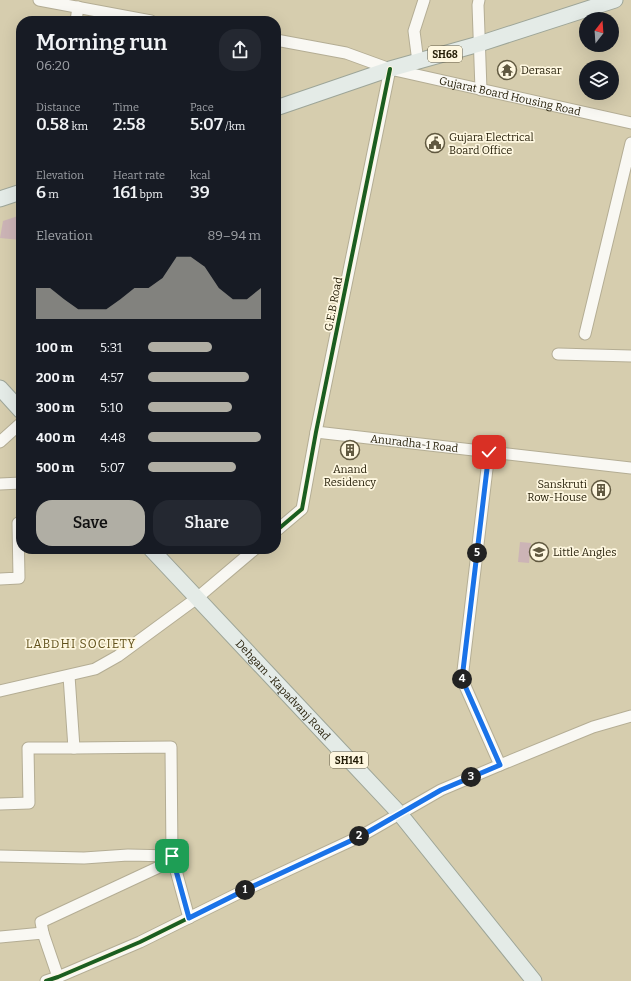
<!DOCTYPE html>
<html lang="en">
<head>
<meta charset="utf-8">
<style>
	:root { --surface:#171b24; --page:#242831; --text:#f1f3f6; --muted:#9ea1a6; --accent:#b0aea4 }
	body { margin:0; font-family:Bitter,serif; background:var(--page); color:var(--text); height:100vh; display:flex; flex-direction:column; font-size:15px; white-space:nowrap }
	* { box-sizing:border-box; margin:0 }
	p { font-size:13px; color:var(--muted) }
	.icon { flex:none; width:22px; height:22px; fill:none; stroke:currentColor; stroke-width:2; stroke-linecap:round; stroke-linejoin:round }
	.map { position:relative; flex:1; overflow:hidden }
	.details { position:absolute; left:16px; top:16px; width:265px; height:538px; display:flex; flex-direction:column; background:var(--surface); border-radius:16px; box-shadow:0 4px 16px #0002 }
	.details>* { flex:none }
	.needle { width:26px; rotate:17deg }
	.tools { position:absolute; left:579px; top:12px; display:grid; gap:8px }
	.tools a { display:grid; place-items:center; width:40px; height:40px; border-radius:50%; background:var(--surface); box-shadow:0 4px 16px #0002; font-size:20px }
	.pin { position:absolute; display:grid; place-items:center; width:34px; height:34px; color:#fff; margin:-17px; border-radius:8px; box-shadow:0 2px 6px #0006 }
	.km { position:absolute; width:20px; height:20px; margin:-10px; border-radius:50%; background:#222; color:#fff; font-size:11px; line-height:20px; text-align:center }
	.round { display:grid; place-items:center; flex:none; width:42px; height:42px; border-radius:16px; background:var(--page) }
	.overview { display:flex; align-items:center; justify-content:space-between; height:68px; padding:0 20px }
	h1 { font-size:22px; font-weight:600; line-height:30px }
	.figures { display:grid; grid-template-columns:repeat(3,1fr); gap:6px; height:68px; padding:4px 20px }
	.figures div { display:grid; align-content:center }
	.figures b { font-size:17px; font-weight:600 }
	.figures small { font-size:11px; font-weight:400 }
	.figures p { font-size:11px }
	.chart { height:112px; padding:8px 20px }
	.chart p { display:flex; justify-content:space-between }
	.chart svg { width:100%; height:72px; margin-top:4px; fill:var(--accent); opacity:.7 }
	.button { display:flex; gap:8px; margin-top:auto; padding:8px 20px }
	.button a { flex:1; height:46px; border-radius:16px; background:var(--accent); color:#111; font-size:16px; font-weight:600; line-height:46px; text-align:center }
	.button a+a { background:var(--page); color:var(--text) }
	ul { padding:0 20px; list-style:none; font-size:13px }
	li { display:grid; grid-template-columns:64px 48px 1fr; align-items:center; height:30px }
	li i { height:10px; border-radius:5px; background:var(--accent) }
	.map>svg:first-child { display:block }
	.green { fill:#ccb4b6 }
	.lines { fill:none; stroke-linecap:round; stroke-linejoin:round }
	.minor-casing { stroke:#b4ad94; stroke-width:13 }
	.major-casing { stroke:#9da598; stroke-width:17 }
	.minor { stroke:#f9f8f3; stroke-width:11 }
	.major { stroke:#e4ebe7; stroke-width:15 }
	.cycleway-casing { stroke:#fef7e0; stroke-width:6 }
	.cycleway { stroke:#1b5e20; stroke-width:4 }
	.route-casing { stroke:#fff; stroke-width:8 }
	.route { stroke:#1a73e8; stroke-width:5 }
	.labels { text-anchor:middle; stroke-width:3.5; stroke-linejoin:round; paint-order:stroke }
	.shield { fill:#fef7e0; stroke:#645d47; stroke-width:1 }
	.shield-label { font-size:10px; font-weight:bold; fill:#221b05 }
	.poi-label { font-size:11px; fill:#221b05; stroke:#fef7e0; text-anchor:start }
	.street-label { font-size:11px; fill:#221b05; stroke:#fef7e0 }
	.neighbourhood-label { font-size:12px; letter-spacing:1px; fill:#5f4f19; stroke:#fef7e0 }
</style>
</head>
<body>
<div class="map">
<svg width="631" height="981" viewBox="0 0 631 981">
	<rect width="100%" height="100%" fill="#d6cdae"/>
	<g class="green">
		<polygon points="21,215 21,240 0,238 3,221"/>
		<polygon points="520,542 531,543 529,563 518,562"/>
	</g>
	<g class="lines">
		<g class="minor-casing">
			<g id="minor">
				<polyline points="39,0 151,21"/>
				<polyline points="479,0 478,5 481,90"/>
				<polyline points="76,21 78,7"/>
				<path id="s1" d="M276 40 346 53 390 69 631 123"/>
				<polyline points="418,62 414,31 424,0"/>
				<polyline points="585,334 631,143"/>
				<polyline points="558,354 631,356"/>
				<path id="s2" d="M316 432 631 468"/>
				<polyline points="0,442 21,423"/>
				<polyline points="0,484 21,483"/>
				<polyline points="276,531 302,509 316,432 390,69"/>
				<polyline points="0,579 19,578 18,523"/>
				<polyline points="0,691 95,669 118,656 197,598 255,549"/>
				<polyline points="500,765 593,727 631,716"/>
				<polyline points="0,804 29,803 28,748 74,748 69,676"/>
				<polyline points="0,856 84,858 128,855 172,856 171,747 74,748"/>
				<polyline points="172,856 189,918"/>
				<polyline points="43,933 41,922 174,860"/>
				<polyline points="0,937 43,933 58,977"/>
				<polyline points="46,981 58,977 140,942 245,890 361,836 441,790 500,765 462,679 489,452"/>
			</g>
		</g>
		<g class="major-casing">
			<g id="major">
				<polyline points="276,108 390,69 479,44 615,0"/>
				<polyline points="0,199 21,192"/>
				<polyline points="0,388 21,411"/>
				<path id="s3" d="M151 549 400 814 534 981"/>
			</g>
		</g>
		<use href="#minor" class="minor"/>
		<use href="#major" class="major"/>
		<g class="cycleway-casing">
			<g id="cycleway">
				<polyline points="276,531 302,509 316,432 390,69"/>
				<polyline points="46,981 58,977 140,942 245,890 361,836 441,790 500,765 462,679 489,452"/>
			</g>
		</g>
		<use href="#cycleway" class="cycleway"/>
	</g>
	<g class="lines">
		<g class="route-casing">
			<polyline id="route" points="172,856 189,918 245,890 361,836 441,790 500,765 462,679 489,452"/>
		</g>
		<use href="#route" class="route"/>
	</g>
	<defs>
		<g id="temple-ring" transform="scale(1)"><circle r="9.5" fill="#fef7e0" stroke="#615940" stroke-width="1.5"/><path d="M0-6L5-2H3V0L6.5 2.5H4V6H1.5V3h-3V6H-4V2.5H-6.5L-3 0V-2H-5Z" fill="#615940"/></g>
		<g id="civic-ring" transform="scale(1)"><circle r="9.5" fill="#fef7e0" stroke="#615940" stroke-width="1.5"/><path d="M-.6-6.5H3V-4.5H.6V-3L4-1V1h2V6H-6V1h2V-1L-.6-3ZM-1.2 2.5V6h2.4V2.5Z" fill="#615940"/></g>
		<g id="building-ring" transform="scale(1)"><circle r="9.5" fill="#fef7e0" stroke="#615940" stroke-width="1.5"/><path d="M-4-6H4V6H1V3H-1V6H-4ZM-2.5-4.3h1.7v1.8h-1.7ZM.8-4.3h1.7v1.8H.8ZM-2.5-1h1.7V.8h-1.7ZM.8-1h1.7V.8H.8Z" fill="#615940"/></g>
		<g id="school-ring" transform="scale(1)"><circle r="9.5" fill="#fef7e0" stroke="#615940" stroke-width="1.5"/><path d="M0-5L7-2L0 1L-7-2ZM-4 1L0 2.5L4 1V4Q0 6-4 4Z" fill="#615940"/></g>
	</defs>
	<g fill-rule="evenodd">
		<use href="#temple-ring" x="507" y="70"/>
		<use href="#civic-ring" x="435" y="143"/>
		<use href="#building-ring" x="350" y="450"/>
		<use href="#building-ring" x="601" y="490"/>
		<use href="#school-ring" x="539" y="552"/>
	</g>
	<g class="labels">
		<g class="shield">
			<rect x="428" y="46" width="34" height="16" rx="3"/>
			<rect x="330" y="752" width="38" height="16" rx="3"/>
		</g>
		<g class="shield-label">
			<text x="445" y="58">SH68</text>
			<text x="349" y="764">SH141</text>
		</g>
		<g class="poi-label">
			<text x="521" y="74">Derasar</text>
			<text x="449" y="141">Gujara Electrical<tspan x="449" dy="13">Board Office</tspan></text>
			<text x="350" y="473" text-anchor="middle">Anand<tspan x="350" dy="13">Residency</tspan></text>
			<text x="587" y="488" text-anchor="end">Sanskruti<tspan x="587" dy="13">Row-House</tspan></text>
			<text x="553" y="556">Little Angles</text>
		</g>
		<g class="street-label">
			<text dy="4" stroke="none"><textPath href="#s1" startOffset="241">Gujarat Board Housing Road</textPath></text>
			<text transform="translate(333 304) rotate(-79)" y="4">G.E.B Road</text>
			<text dy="4" stroke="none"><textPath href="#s2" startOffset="99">Anuradha-1 Road</textPath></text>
			<text dy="4" stroke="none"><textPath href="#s3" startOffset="193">Dehgam -Kapadvanj Road</textPath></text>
		</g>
		<g class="neighbourhood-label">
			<text x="81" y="648">LABDHI SOCIETY</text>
		</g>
	</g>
</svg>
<div class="tools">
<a><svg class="needle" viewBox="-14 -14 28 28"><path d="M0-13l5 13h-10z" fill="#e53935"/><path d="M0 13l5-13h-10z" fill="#9ea1a6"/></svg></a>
<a><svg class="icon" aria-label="layers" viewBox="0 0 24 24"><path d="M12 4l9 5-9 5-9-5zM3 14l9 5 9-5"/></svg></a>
</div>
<div class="pin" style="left:172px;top:856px;background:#1e9e55"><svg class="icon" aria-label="arrive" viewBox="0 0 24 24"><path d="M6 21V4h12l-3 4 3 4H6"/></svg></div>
<div class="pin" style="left:489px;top:452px;background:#d93025"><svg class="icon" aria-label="check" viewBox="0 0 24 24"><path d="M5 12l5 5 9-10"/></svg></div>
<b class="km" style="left:245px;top:890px">1</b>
<b class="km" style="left:359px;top:836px">2</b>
<b class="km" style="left:471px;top:777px">3</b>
<b class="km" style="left:462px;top:679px">4</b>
<b class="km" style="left:477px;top:553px">5</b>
<section class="details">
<div class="overview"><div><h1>Morning run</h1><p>06:20</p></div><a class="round"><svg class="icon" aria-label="share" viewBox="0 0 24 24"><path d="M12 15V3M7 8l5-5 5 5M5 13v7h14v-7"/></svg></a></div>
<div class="figures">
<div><p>Distance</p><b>0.58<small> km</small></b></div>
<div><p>Time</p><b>2:58</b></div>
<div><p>Pace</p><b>5:07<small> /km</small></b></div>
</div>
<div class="figures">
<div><p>Elevation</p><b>6<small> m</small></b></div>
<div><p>Heart rate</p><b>161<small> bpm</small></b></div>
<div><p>kcal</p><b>39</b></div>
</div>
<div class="chart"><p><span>Elevation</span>89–94 m</p>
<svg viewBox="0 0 160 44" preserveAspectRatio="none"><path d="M0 44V25L10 25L20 32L30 38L40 38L50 38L60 32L70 25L80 25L90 19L100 6L110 6L120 12L130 25L140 32L150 32L160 25V44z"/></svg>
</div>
<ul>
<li><b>100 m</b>5:31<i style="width:57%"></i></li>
<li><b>200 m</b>4:57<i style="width:89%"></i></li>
<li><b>300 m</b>5:10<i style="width:74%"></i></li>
<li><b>400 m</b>4:48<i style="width:100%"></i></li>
<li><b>500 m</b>5:07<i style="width:78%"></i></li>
</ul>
<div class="button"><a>Save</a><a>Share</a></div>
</section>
</div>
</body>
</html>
